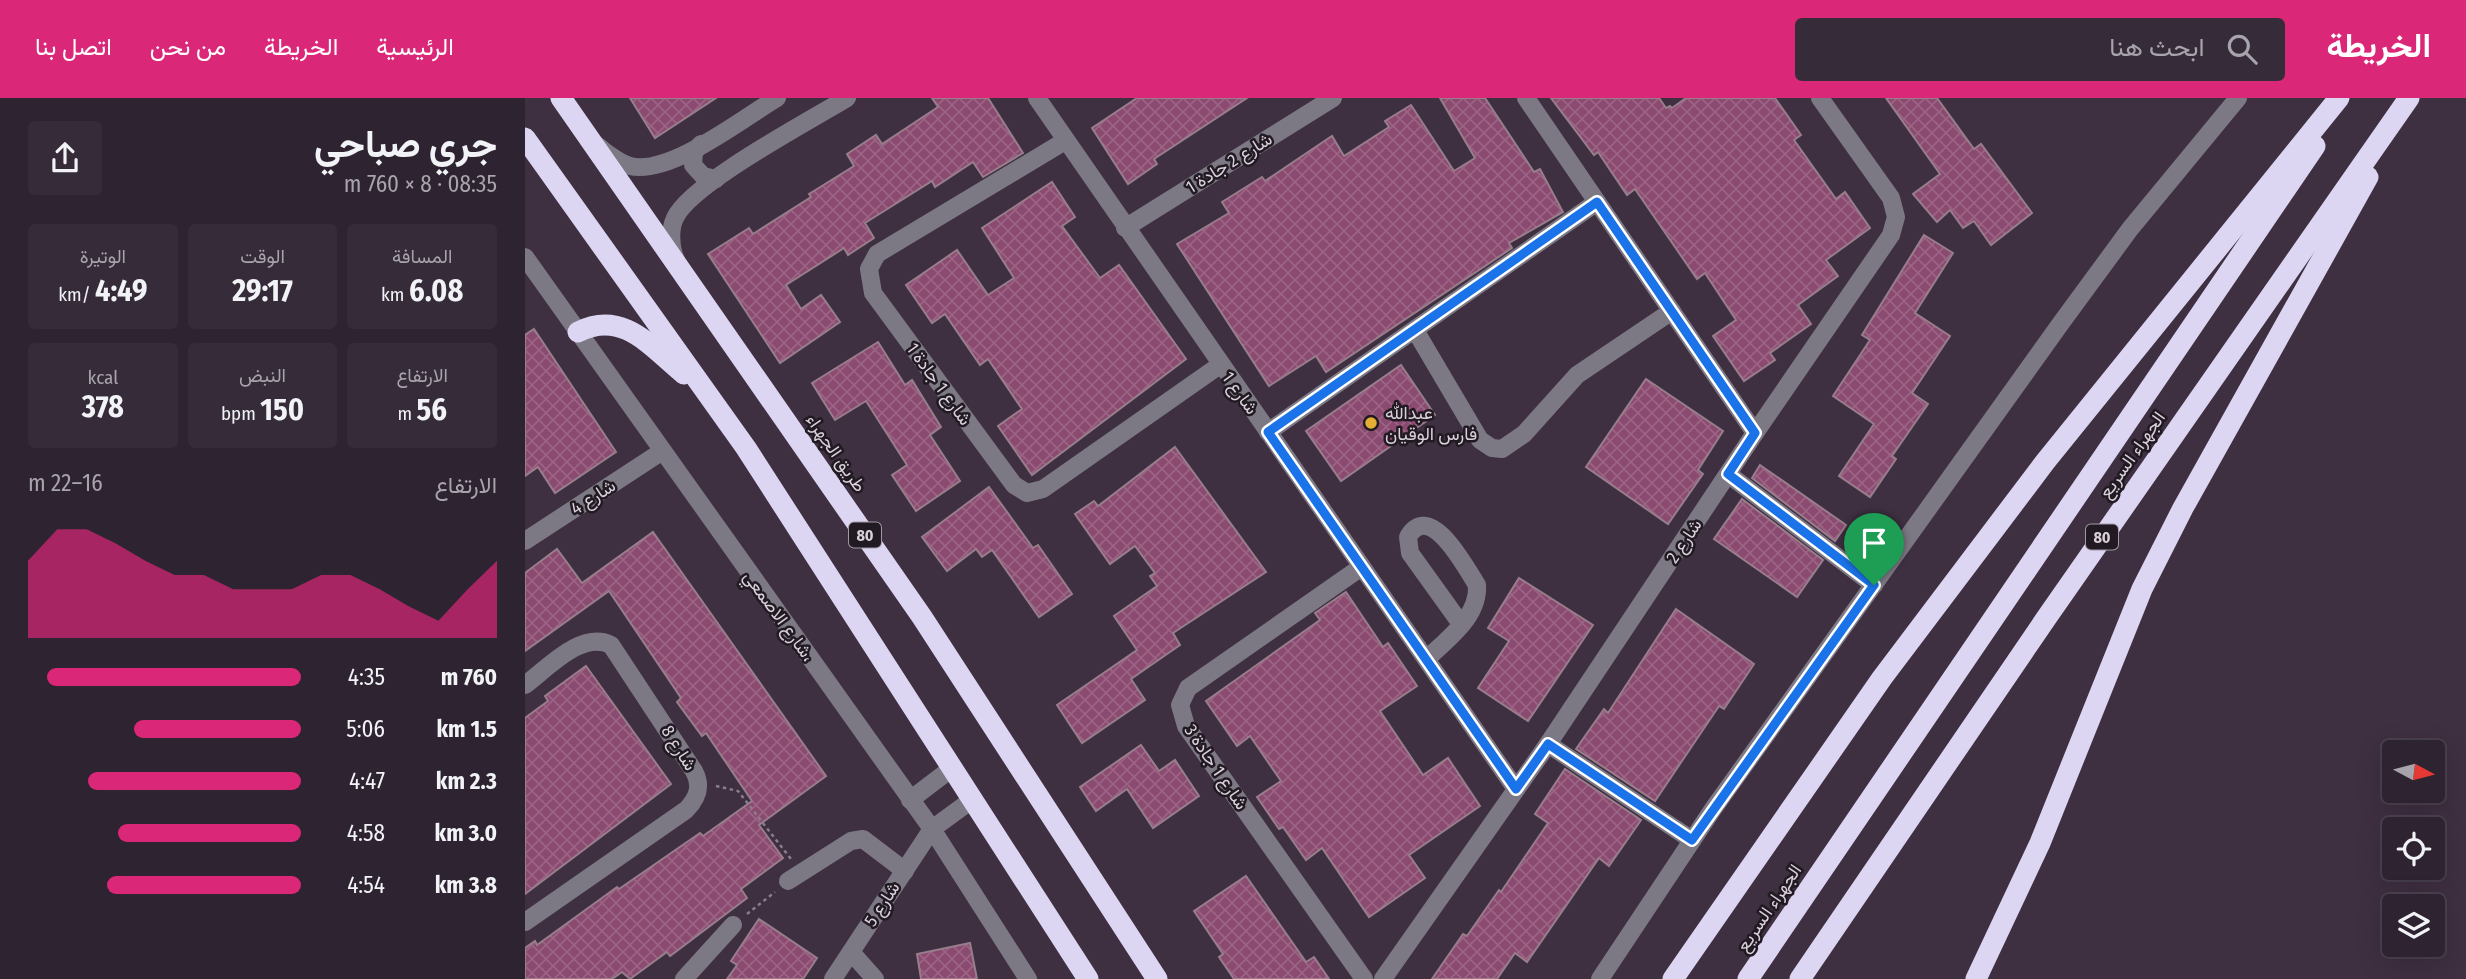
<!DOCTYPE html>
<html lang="ar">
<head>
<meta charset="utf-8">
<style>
	:root { --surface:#2e2331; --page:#362b39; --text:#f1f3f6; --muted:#a7a4ab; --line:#49404d; --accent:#db2777 }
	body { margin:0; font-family:"Fira Sans Condensed",Vazirmatn,sans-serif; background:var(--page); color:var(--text); direction:rtl; height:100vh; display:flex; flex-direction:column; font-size:26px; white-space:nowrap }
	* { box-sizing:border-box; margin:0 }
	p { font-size:23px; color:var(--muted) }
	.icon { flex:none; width:38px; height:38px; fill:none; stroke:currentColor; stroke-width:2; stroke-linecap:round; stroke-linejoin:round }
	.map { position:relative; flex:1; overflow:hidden; direction:ltr }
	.panel { display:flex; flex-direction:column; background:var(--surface); width:525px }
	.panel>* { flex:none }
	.needle { width:46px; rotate:97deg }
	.fabs { position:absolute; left:1857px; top:642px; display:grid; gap:14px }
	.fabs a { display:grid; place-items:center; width:63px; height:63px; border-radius:7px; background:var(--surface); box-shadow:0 7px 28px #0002,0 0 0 2px var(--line); font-size:35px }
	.pin { position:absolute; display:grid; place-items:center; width:60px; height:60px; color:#fff; margin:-72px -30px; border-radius:50% 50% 50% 0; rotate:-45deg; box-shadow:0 0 7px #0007 }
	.pin .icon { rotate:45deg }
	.round { display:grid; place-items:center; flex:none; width:74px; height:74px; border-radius:7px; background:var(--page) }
	.headline { display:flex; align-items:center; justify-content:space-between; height:119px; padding:0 28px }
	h1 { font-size:38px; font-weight:700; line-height:52px }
	.figures { display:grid; grid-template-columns:repeat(3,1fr); gap:10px; height:119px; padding:7px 28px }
	.figures div { display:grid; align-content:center; border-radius:7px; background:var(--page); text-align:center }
	.figures b { font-size:30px; font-weight:700 }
	.figures small { font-size:19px; font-weight:400 }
	.figures p { font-size:19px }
	.chart { height:196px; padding:14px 28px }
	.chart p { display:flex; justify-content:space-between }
	.chart svg { width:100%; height:126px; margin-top:7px; fill:var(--accent); opacity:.7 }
	ul { padding:0 28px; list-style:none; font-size:23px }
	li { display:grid; grid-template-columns:112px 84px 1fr; align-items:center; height:52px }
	li i { height:18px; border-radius:9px; background:var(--accent) }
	header { display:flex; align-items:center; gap:42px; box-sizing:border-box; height:98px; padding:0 35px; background:var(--accent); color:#fff }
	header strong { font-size:33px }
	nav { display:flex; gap:38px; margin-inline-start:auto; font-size:24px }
	.search { width:490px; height:63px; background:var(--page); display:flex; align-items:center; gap:18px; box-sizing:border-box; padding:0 24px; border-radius:7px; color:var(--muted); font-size:26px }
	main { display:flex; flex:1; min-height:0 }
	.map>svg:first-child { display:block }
	.building { fill:url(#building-cross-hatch); stroke:#987d8b; stroke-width:2 }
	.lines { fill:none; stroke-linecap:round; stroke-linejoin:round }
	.path { stroke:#8a7d8c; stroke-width:2.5; stroke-dasharray:3.5 3.5; stroke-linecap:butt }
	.minor { stroke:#7c7984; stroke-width:18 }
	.highway { stroke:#ddd6f2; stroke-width:21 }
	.route-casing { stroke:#fff; stroke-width:14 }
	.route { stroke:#1a73e8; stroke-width:9 }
	.poi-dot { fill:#e4ad35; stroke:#211a22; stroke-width:2.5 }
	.labels { text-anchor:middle; stroke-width:5; stroke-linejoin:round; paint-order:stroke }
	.shield { fill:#211a22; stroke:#a299a4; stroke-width:2 }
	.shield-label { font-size:16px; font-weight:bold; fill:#dad0db }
	.street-label { font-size:18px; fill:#dad0db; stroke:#211a22 }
	.poi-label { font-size:18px; fill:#dad0db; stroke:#211a22; text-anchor:start }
</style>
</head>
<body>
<header>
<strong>الخريطة</strong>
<div class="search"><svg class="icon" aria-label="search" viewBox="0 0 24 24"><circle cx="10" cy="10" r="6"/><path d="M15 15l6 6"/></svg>ابحث هنا</div>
<nav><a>الرئيسية</a><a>الخريطة</a><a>من نحن</a><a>اتصل بنا</a></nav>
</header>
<main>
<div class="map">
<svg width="1941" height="881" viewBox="0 0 1941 881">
	<defs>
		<pattern id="building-cross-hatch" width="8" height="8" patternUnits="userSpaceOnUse" patternTransform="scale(1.75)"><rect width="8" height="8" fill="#8b4a70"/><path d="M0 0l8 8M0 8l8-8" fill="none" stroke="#9b6384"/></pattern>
	</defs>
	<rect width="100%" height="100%" fill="#3e2f41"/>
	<g class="building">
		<polygon points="105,0 191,0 130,40"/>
		<polygon points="407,0 463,0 498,55 458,79 448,64 410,89 407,83 340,125 349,140 323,157 319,150 261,187 276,211 296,197 315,224 255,265 183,156 224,130 228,136 286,99 284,96 329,68 322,56 351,37 357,46 413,9"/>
		<polygon points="612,0 722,0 629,61 632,66 603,86 567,30"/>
		<polygon points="915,0 960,0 1009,74 1015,71 1038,114 984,145 987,150 801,274 791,258 744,288 652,146 704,115 697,104 737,79 740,83 807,38 819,58 864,29 860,23 886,7 929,73 950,60"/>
		<polygon points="1026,0 1134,0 1141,10 1145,8 1147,10 1161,0 1250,0 1276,37 1269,42 1311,101 1320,94 1345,130 1301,162 1313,178 1273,207 1286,226 1245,255 1250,262 1219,283 1188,238 1211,222 1180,175 1172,181 1110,91 1102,97 1073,54 1069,57"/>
		<polygon points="1361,0 1412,0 1449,51 1456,46 1507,115 1466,147 1449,123 1438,130 1425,112 1412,124 1388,96 1415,76"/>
		<polygon points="527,84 550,119 537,128 575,180 594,167 661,261 507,377 473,328 497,311 463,261 455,267 420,216 407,225 381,187 432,152 463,197 489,180 457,130"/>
		<polygon points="1399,137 1428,155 1390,215 1425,238 1387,295 1403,306 1367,358 1371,361 1345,399 1314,378 1349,326 1308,298 1345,242 1337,237"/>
		<polygon points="9,231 91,354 30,395 13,369 0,378 0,237"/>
		<polygon points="353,244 380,287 387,282 416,329 405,337 435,383 391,413 367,377 382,367 341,303 310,322 287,285"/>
		<polygon points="876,267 910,317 816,383 781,333"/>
		<polygon points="1121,281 1198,333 1173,372 1178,376 1143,426 1061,369"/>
		<polygon points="650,349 741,474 648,535 655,547 606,581 620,602 557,645 532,607 612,552 589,518 632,488 625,478 630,475 610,448 585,466 550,416 569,403 573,408"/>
		<polygon points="1235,367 1321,427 1310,443 1227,380"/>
		<polygon points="464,389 508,450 513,447 547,496 514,519 467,452 457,459 451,451 422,473 397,439"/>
		<polygon points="1217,401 1298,462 1272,499 1189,441"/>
		<polygon points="128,434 301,678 234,727 258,760 216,791 222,800 145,858 142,854 105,881 97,874 87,881 0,881 0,850 10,843 12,847 92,789 94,791 175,735 178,738 227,703 181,635 177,638 152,604 156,600 84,493 0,553 0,475 32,451 57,485"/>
		<polygon points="994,480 1068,527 1003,623 953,590 984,543 963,530"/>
		<polygon points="821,494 858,549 863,545 892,588 855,613 898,677 923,660 955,708 884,757 900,780 844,819 797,750 781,762 758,729 754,731 732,699 756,683 725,638 712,648 681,603 795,522 790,515"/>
		<polygon points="1151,511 1229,566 1199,611 1194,608 1130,703 1051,651 1079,611 1083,615"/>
		<polygon points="61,568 146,686 0,796 0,620 23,603 20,598"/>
		<polygon points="616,647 634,673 650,662 674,698 628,730 602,691 571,713 555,689"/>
		<polygon points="1040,671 1116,722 1084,768 1074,760 1002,864 990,855 972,881 907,881 938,836 942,838 974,792 976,794 1023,725 1010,716"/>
		<polygon points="721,778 781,864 789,859 804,881 709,881 694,859 698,856 669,813"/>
		<polygon points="234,821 292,860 278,881 202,881 212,867 206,863"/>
		<polygon points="445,845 452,881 396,881 392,856"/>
	</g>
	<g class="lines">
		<g class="path">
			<polyline points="191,688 213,693 266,761"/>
			<polyline points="222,816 250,794"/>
		</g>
		<g class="minor">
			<polyline points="512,0 991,691"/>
			<polyline points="1001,0 1230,335"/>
			<polyline points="540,43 352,156 344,171 348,195 489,387 502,395 518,391 695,267"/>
			<polyline points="176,46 169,54 168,67 178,78 191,81"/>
			<path d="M73 48C81 55 95 65 105 68 145 78 218 20 252 0"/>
			<polyline points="600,130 808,0"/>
			<polyline points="0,159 407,731 503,881"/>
			<path d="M151 162C146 151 144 132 150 120 165 86 286 22 322 0"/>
			<polyline points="890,232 955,342 967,350 977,351 999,336 1052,277 1147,213"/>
			<polyline points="743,334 1072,104"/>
			<polyline points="1203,376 1349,487"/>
			<polyline points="0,443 136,354"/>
			<polyline points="835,470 663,590 655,607 661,628 839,881"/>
			<path d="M902 561C923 540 954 519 952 487 941 470 905 401 883 439L885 455 936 526"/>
			<path d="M0 587C23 570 57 532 86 547L169 673C177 688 173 700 161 712L0 824"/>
			<polyline points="1023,646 1167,742"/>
			<polyline points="385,702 427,670"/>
			<polyline points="263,783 326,743 338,741 380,773"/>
			<polyline points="326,854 350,881"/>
			<polyline points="159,881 208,827"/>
			<polyline points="308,881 407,731 448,701"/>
			<polyline points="858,881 1023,646 1230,335 1366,137 1371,119 1366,100 1295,0"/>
			<polyline points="1075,881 1188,711 1536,225 1605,131 1713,0"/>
		</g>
		<g class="highway">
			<polyline points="36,0 397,519 632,881"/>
			<polyline points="0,40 221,350 563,881"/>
			<path d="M53 234C98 211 126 249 159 276"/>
			<polyline points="1148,881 1357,580 1520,364 1814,0"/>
			<polyline points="1223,881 1790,48"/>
			<polyline points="1275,881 1522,519 1884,0"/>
			<polyline points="1451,881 1515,745 1617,491 1658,410 1843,79"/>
		</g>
	</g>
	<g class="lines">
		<g class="route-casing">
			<polygon id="route" points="1072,104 1230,335 1203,376 1349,487 1167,742 1023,646 991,691 743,334"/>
		</g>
		<use href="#route" class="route"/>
	</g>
	<circle class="poi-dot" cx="846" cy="325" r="7"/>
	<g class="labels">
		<g class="shield">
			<rect x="324" y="424.5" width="32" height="25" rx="5"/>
			<rect x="1561" y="426.5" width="32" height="25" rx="5"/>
		</g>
		<g class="shield-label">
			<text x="340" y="443">80</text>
			<text x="1577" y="445">80</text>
		</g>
		<g class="street-label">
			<text transform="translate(704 65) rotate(-32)" y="6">شارع 2 جادة 1</text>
			<text transform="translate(414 286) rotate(54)" y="6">شارع 1 جادة 1</text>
			<text transform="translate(715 295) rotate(54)" y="6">شارع 1</text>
			<text transform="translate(311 355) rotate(55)" y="6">طريق الجهراء</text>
			<text transform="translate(1607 357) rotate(-55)" y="6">الجهراء السريع</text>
			<text transform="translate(68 399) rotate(-33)" y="6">شارع 4</text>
			<text transform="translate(1159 443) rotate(-56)" y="6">شارع 2</text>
			<text transform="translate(254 518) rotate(54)" y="6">شارع الاصمعي،</text>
			<text transform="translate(154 650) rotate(58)" y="6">شارع 8</text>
			<text transform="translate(691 669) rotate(56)" y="6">شارع 1 جادة 3</text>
			<text transform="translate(357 806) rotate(-57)" y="6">شارع 5</text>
			<text transform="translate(1244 810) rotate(-56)" y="6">الجهراء السريع</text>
		</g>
		<g class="poi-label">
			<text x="860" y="321">عبدالله<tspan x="860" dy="21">فارس الوقيان</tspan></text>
		</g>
	</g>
</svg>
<div class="fabs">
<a><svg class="needle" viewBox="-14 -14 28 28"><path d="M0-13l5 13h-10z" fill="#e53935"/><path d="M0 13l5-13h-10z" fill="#a7a4ab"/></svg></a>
<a><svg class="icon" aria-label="locate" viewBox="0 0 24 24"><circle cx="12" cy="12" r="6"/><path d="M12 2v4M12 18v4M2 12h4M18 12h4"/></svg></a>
<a><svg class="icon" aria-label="layers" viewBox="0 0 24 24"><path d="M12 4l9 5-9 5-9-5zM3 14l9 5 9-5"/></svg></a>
</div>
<div class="pin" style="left:1349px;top:487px;background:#1e9e55"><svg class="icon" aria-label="arrive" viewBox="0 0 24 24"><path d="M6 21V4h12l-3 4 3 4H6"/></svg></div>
</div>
<section class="panel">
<div class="headline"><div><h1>جري صباحي</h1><p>08:35 · 8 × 760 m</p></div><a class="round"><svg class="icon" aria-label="share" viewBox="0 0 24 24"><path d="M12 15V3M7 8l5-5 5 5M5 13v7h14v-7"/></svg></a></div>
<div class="figures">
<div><p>المسافة</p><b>6.08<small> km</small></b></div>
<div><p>الوقت</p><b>29:17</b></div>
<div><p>الوتيرة</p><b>4:49<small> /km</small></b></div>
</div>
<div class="figures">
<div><p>الارتفاع</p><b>56<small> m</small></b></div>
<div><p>النبض</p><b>150<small> bpm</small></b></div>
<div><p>kcal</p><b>378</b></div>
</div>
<div class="chart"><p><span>الارتفاع</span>16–22 m</p>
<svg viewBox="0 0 160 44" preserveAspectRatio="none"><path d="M0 44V17L10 6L20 6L30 11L40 17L50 22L60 22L70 27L80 27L90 27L100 22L110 22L120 27L130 33L140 38L150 27L160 17V44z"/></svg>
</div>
<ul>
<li><b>760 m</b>4:35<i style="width:93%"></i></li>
<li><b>1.5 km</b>5:06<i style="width:61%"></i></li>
<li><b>2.3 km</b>4:47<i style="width:78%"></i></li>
<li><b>3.0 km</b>4:58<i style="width:67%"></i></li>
<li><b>3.8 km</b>4:54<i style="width:71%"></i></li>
</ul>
</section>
</main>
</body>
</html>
